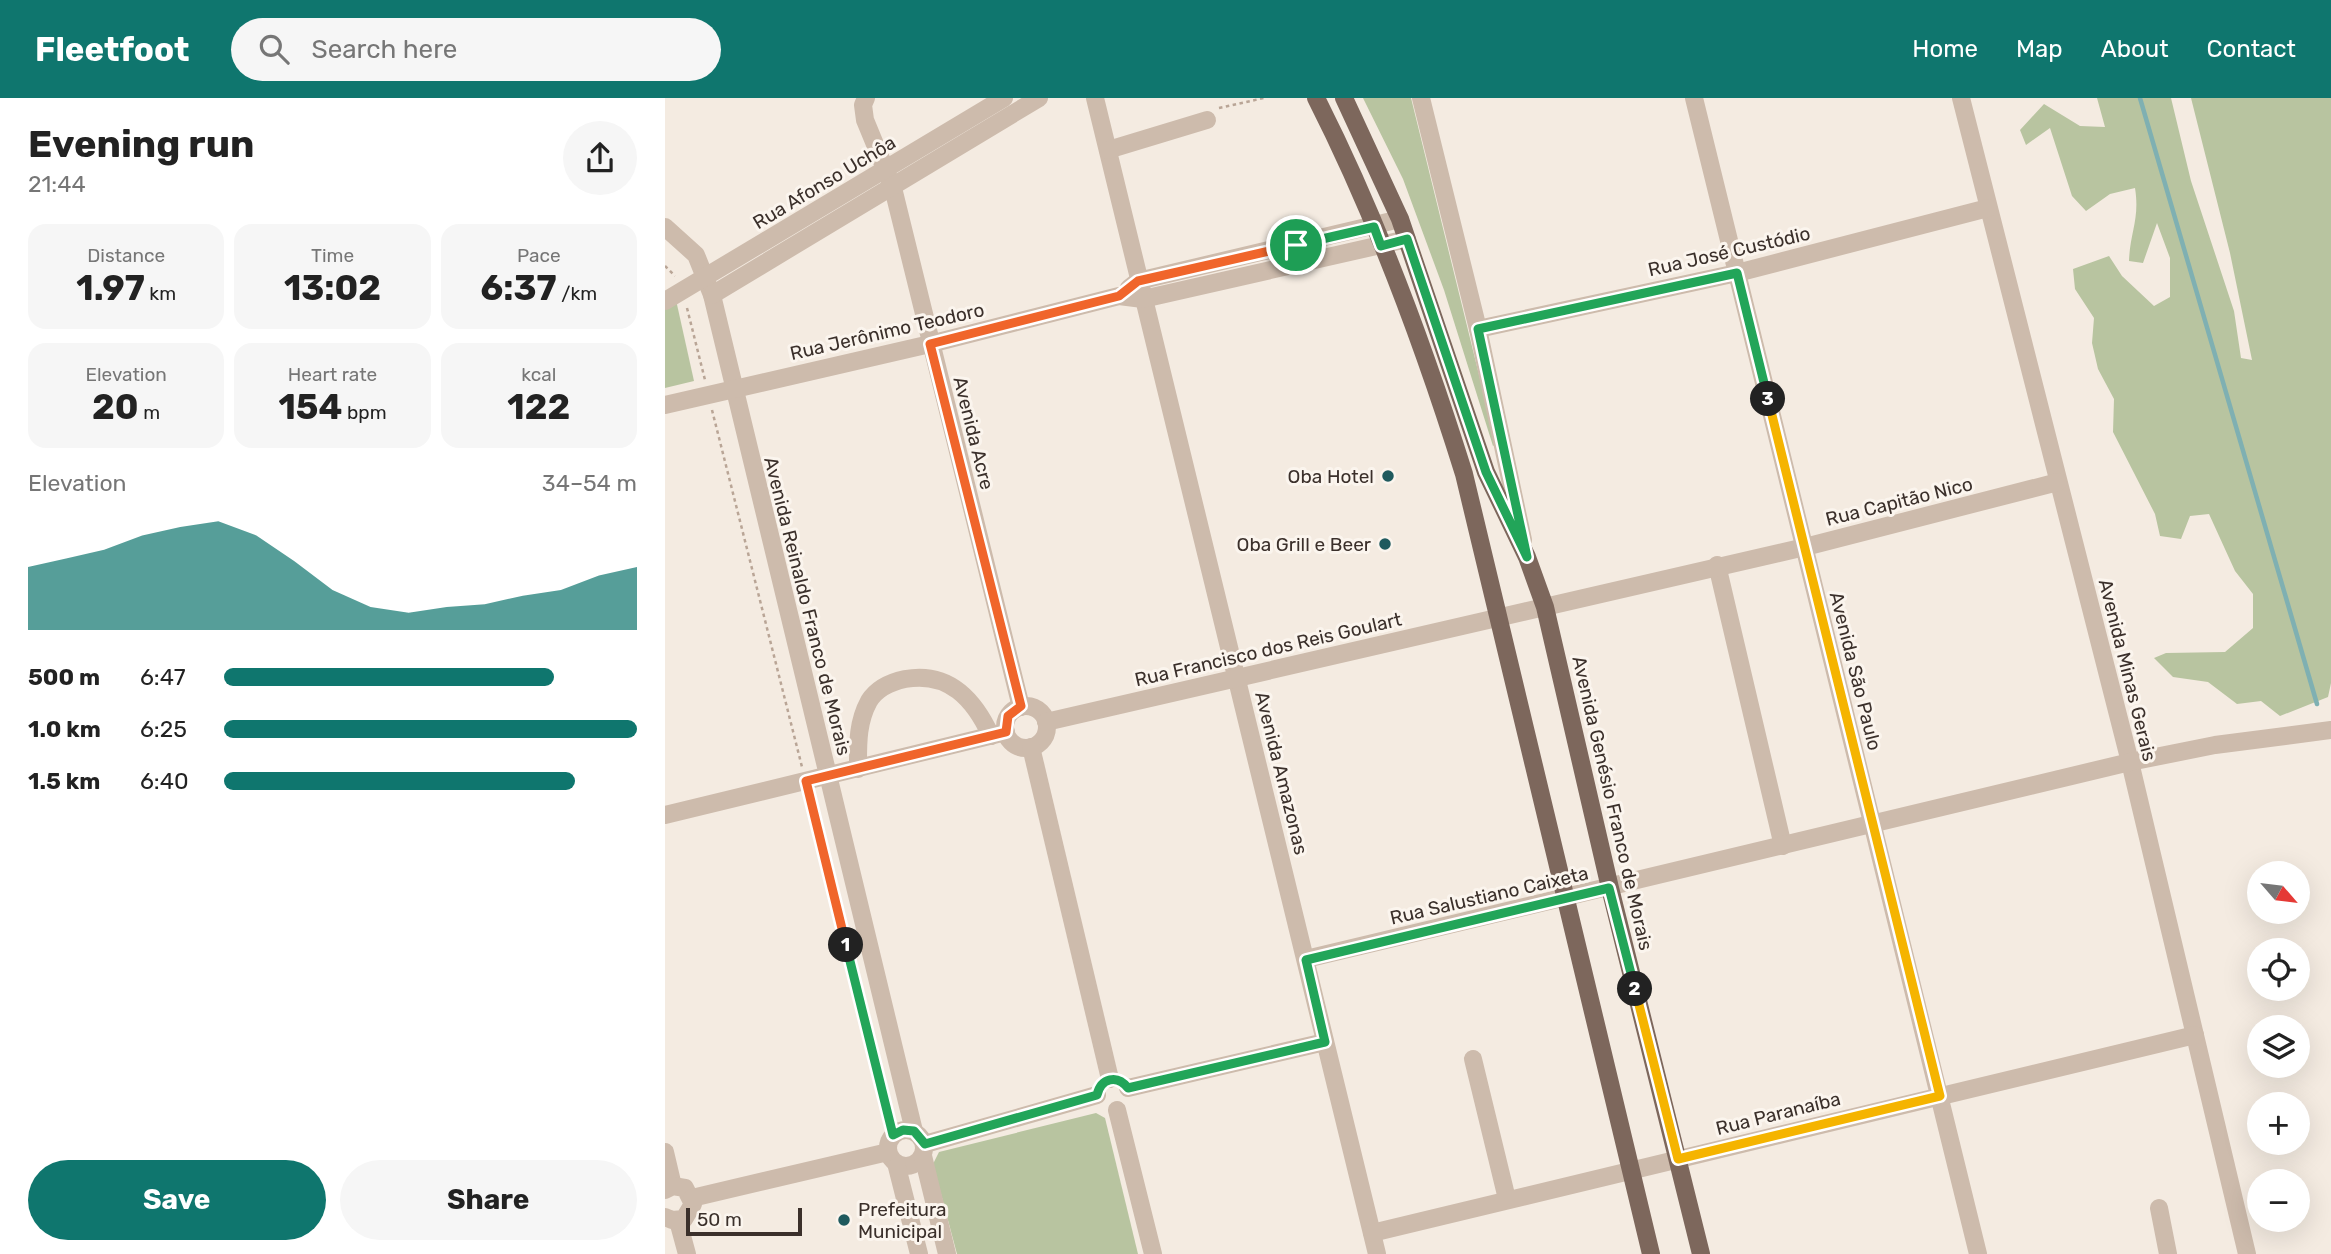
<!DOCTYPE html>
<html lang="en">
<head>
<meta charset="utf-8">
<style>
	:root { --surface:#fff; --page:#f6f6f6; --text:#222; --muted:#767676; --accent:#0f766e }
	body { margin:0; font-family:Rubik,sans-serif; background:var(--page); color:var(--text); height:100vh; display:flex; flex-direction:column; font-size:26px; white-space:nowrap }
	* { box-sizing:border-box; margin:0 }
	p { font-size:23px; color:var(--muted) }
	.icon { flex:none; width:38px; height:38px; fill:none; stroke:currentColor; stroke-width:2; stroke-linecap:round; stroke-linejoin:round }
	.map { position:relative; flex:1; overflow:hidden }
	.drawer { display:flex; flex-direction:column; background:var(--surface); width:665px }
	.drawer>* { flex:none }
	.needle { width:46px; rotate:118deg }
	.controls { position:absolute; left:1582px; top:763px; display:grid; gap:14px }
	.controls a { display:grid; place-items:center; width:63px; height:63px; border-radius:50%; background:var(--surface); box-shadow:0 7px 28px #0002; font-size:35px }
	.scale { position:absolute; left:21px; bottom:18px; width:116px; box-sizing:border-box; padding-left:7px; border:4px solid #3b302b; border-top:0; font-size:19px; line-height:24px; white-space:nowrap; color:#3b302b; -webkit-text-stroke:5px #fbf5ee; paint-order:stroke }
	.pin { position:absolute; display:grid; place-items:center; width:60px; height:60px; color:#fff; margin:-30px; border:4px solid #fff; border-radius:50%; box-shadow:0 2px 7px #0007 }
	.km { position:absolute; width:35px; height:35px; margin:-18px; border-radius:50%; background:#222; color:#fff; font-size:19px; line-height:35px; text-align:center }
	.round { display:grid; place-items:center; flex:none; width:74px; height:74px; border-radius:37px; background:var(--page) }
	.head { display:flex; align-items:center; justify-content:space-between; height:119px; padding:0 28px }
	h1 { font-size:38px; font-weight:700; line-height:52px }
	.metrics { display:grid; grid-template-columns:repeat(3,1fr); gap:10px; height:119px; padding:7px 28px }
	.metrics div { display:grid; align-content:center; border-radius:18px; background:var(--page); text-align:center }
	.metrics b { font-size:35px; font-weight:700 }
	.metrics small { font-size:19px; font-weight:400 }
	.metrics p { font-size:19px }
	.chart { height:196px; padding:14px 28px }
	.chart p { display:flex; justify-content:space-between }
	.chart svg { width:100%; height:126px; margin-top:7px; fill:var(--accent); opacity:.7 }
	.primary-button { display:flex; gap:14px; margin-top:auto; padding:14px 28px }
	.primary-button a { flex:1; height:80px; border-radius:42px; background:var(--accent); color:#fff; font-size:28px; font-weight:700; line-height:80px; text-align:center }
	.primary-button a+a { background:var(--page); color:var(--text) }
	ul { padding:0 28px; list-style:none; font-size:23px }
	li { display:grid; grid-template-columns:112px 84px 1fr; align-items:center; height:52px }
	li i { height:18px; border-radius:9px; background:var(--accent) }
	header { display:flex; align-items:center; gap:42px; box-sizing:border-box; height:98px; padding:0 35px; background:var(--accent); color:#fff }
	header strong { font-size:33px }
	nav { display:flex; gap:38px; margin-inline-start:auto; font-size:24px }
	.search { width:490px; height:63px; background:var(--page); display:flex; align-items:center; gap:18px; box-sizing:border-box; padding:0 24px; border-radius:38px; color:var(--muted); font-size:26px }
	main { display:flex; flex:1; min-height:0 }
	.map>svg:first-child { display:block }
	.green { fill:#b8c4a0 }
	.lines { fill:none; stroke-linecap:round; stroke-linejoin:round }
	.stream { stroke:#7fb0b2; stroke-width:4.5 }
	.path { stroke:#b9a596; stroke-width:2.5; stroke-dasharray:3.5 3.5; stroke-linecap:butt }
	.minor { stroke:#cdbbac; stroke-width:18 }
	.major { stroke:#7d675c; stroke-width:18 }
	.split-1-casing { stroke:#fff; stroke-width:14 }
	.split-2-casing { stroke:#fff; stroke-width:14 }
	.split-3-casing { stroke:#fff; stroke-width:14 }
	.split-4-casing { stroke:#fff; stroke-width:14 }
	.split-1 { stroke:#f0652b; stroke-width:9 }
	.split-2 { stroke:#22a559; stroke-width:9 }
	.split-3 { stroke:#f5b400; stroke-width:9 }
	.split-4 { stroke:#22a559; stroke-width:9 }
	.poi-dot { fill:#1f5a5e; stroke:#fbf5ee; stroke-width:2.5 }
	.labels { text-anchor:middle; stroke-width:6; stroke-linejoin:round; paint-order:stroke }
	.street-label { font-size:19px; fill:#3b302b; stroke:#fbf5ee }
	.poi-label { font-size:19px; fill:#3b302b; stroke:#fbf5ee; text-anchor:end }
</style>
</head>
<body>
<header>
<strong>Fleetfoot</strong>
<div class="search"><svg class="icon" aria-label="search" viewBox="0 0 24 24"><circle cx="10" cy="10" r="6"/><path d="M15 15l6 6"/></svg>Search here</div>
<nav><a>Home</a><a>Map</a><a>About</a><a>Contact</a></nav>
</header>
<main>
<section class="drawer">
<div class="head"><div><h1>Evening run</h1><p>21:44</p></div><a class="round"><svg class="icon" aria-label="share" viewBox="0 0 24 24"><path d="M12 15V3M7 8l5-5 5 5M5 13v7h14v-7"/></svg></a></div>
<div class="metrics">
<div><p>Distance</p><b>1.97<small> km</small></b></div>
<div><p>Time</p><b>13:02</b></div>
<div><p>Pace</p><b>6:37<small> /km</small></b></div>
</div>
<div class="metrics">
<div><p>Elevation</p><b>20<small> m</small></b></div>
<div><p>Heart rate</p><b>154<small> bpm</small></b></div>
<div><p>kcal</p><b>122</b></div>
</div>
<div class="chart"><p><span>Elevation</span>34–54 m</p>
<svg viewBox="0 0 160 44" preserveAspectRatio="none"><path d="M0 44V22L10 19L20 16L30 11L40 8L50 6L60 11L70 20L80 30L90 36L100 38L110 36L120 35L130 32L140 30L150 25L160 22V44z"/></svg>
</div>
<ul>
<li><b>500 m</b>6:47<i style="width:80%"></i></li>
<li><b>1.0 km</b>6:25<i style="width:100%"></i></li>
<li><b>1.5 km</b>6:40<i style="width:85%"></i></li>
</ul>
<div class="primary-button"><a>Save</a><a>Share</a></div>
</section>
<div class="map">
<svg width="1666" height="1156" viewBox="0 0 1666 1156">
	<rect width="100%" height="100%" fill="#f4ebe1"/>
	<g class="green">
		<polygon points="698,0 746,0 831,346 828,348 779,192 738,81"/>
		<path d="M1432 0H1506L1526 83 1569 213 1576 260 1587 262 1565 155 1526 0H1666V585L1663 599 1615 618 1596 603 1572 606 1543 584 1508 579 1489 560 1501 555 1560 554 1588 530V496L1570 473 1544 416 1525 418 1516 441 1495 438 1490 416 1448 334 1449 301 1433 271 1427 245 1429 220 1410 191 1408 171 1444 158 1457 178 1489 208 1505 199V160L1492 125 1478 165 1464 163C1465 134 1475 121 1470 90L1445 96 1421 113 1407 98 1385 30 1361 47 1355 32 1379 6 1415 28 1440 29Z"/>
		<polygon points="11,202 29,283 0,290 0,208"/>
		<polygon points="431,1015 440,1020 473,1156 292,1156 268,1066 274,1054"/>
	</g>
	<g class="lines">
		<polyline class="stream" points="1475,0 1652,606"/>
		<g class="path">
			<polyline points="554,10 599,0"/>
			<polyline points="0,168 10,178"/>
			<polyline points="22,210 40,282"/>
			<polyline points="47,312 137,669"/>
			<polyline points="144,699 228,1037"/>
		</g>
		<g class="minor">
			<polyline points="201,0 198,7 200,22 228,90 356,609"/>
			<polyline points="430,0 712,1156"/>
			<polyline points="756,0 813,231 858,442"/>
			<polyline points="1029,0 1313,1156"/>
			<polyline points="1296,0 1465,664 1582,1156"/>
			<polyline points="443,52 542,22"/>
			<polyline points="0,129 31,157 47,197 249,1033"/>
			<polyline points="464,190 473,183 735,121"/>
			<polyline points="47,197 374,0"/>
			<polyline points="0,203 339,0"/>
			<polyline points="813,231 1072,175 1323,110"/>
			<polyline points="0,307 265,246 454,198 478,201 742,141"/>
			<polyline points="1052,467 1118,748"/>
			<circle cx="361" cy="629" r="21"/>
			<polyline points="381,624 1140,449 1393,384"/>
			<polyline points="366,649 445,981"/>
			<path d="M193 671C193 647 192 625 204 603 212 590 226 584 240 581 284 573 309 601 326 638"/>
			<polyline points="0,717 341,634"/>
			<polyline points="641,861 1465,664 1550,647 1666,632"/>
			<polyline points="808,961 842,1101"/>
			<polyline points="463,990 660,944"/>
			<polyline points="452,1012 488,1156"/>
			<circle cx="241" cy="1050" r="18"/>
			<polyline points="260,1046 432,997"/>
			<polyline points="0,1054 8,1088"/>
			<polyline points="258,1058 282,1156"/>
			<polyline points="231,1065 254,1156"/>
			<polyline points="0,1092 8,1088 20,1090 28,1106 19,1121 7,1122 0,1119"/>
			<polyline points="27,1100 223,1054"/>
			<polyline points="1494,1110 1503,1156"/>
			<polyline points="13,1123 22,1156"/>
			<polyline points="707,1135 1530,937"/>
		</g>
		<g class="major">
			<path d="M651 0C712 120 759 248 799 376L986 1156"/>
			<polyline points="679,0 735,121 821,374 862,459 880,509 945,790 1036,1156"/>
		</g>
	</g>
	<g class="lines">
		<g class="split-1-casing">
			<polyline id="split-1" points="181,847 141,683 341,634 343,618 356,608 265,246 454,198 473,183 631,147"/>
		</g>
		<g class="split-2-casing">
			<path id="split-2" d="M181 847 228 1037 238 1032 249 1033 260 1046 432 997C436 980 452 976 463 990L660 944 641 862 944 790 970 891"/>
		</g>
		<g class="split-3-casing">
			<polyline id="split-3" points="970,891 1013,1061 1275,998 1103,301"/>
		</g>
		<g class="split-4-casing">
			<polyline id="split-4" points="631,147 709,129 716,148 742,141 821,374 862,459 813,231 1072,175 1103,301"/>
		</g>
		<use href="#split-1" class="split-1"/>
		<use href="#split-2" class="split-2"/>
		<use href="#split-3" class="split-3"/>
		<use href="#split-4" class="split-4"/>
	</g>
	<g class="poi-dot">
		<circle cx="723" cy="378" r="7"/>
		<circle cx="720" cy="446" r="7"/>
		<circle cx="179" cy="1122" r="7"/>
	</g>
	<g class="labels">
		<g class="street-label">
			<text transform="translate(159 84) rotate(-31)" y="7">Rua Afonso Uchôa</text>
			<text transform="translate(1064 153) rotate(-13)" y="7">Rua José Custódio</text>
			<text transform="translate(222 233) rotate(-13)" y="7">Rua Jerônimo Teodoro</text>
			<text transform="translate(309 335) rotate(76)" y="7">Avenida Acre</text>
			<text transform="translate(1234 403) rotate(-14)" y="7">Rua Capitão Nico</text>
			<text transform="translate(143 508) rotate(76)" y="7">Avenida Reinaldo Franco de Morais</text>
			<text transform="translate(603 551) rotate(-13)" y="7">Rua Francisco dos Reis Goulart</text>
			<text transform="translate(1463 572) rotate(76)" y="7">Avenida Minas Gerais</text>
			<text transform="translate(1191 573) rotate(76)" y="7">Avenida São Paulo</text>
			<text transform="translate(617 675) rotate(76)" y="7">Avenida Amazonas</text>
			<text transform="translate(948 705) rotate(77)" y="7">Avenida Genésio Franco de Morais</text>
			<text transform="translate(824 797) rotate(-13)" y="7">Rua Salustiano Caixeta</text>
			<text transform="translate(1113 1015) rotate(-14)" y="7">Rua Paranaíba</text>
		</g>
		<g class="poi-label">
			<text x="709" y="385">Oba Hotel</text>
			<text x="706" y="453">Oba Grill e Beer</text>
			<text x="193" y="1118" text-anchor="start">Prefeitura<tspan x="193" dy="22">Municipal</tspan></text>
		</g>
	</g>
</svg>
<div class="controls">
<a><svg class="needle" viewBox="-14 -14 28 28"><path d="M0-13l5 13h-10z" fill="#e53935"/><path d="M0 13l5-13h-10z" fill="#767676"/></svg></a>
<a><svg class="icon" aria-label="locate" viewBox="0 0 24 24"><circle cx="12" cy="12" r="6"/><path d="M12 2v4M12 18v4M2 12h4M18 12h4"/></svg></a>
<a><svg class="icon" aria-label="layers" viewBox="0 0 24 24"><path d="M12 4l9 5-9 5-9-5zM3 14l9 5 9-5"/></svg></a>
<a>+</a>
<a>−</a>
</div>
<div class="scale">50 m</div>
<div class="pin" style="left:631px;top:147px;background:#1e9e55"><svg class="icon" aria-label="arrive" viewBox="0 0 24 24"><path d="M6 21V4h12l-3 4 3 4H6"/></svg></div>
<b class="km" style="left:181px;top:847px">1</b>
<b class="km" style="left:970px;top:891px">2</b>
<b class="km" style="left:1103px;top:301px">3</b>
</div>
</main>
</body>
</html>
